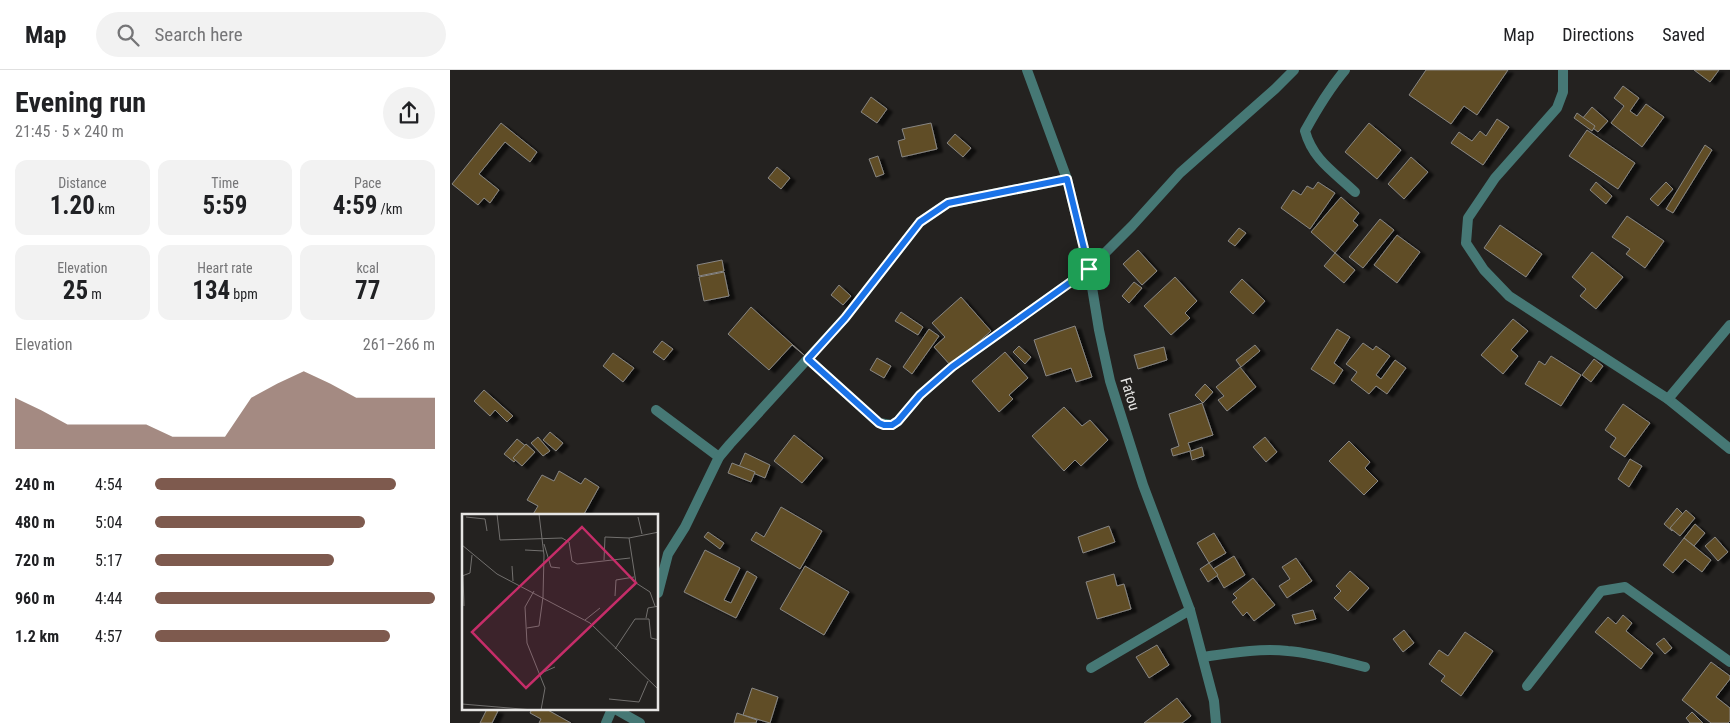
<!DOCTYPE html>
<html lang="en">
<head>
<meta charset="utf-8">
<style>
	:root { --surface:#fff; --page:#f2f2f2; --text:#202124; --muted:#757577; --line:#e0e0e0; --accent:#7e5a4e }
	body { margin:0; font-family:"Roboto Condensed",sans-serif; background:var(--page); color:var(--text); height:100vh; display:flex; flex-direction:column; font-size:19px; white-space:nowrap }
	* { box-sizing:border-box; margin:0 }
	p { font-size:16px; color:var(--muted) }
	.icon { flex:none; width:28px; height:28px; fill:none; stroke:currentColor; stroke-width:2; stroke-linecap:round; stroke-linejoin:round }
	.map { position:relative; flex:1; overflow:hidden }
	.drawer { display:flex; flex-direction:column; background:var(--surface); width:450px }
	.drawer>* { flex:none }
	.pin { position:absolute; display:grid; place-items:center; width:42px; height:42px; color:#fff; margin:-21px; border-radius:10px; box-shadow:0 2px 8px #0006 }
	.round { display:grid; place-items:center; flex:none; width:52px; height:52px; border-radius:26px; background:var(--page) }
	.overview { display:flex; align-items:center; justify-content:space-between; height:85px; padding:0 15px }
	h1 { font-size:28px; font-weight:700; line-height:38px }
	.metrics { display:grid; grid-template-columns:repeat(3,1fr); gap:8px; height:85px; padding:5px 15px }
	.metrics div { display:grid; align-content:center; border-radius:12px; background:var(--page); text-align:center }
	.metrics b { font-size:25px; font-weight:700 }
	.metrics small { font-size:14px; font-weight:400 }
	.metrics p { font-size:14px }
	.chart { height:140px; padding:10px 15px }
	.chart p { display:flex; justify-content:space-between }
	.chart svg { width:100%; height:90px; margin-top:5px; fill:var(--accent); opacity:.7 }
	ul { padding:0 15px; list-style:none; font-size:16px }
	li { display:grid; grid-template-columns:80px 60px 1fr; align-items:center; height:38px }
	li i { height:12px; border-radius:6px; background:var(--accent) }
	header { display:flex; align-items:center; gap:30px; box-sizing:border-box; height:70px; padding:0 25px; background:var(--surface); border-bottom:1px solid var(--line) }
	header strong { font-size:24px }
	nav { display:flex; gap:28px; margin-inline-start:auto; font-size:18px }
	.search { width:350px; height:45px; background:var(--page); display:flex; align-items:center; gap:12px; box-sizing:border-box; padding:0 18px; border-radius:28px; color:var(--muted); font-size:19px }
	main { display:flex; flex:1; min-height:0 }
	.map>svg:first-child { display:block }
	.building { fill:#604e27; stroke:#888683; filter:url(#shadow) }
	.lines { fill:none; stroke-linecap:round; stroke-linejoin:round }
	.minor { stroke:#467875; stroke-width:10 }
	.tertiary { stroke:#467875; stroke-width:10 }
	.route-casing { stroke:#fff; stroke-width:10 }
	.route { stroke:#1a73e8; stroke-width:6 }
	.labels { text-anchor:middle; stroke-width:4.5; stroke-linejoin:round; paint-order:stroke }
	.street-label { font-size:15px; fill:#e7e6e4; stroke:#242220 }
	.inset-road { fill:none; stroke:#72706e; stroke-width:1 }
	.view { fill:#c62d69; fill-opacity:0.15; stroke:#c62d69; stroke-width:2.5 }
	.inset-edge { fill:none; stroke:#e7e6e4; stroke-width:2.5 }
</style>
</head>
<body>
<header>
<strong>Map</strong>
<div class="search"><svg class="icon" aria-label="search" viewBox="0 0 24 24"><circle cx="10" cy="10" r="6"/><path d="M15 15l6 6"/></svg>Search here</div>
<nav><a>Map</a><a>Directions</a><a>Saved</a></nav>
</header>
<main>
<section class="drawer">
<div class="overview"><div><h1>Evening run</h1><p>21:45 · 5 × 240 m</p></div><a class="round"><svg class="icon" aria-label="share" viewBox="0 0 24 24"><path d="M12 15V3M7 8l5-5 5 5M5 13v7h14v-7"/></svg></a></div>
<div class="metrics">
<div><p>Distance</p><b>1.20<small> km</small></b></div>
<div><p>Time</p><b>5:59</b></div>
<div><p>Pace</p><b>4:59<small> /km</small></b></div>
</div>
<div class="metrics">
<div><p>Elevation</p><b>25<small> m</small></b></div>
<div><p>Heart rate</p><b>134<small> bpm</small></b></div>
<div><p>kcal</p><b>77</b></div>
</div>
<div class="chart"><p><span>Elevation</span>261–266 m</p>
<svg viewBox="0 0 160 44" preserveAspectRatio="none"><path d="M0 44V19L10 25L20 32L30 32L40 32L50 32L60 38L70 38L80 38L90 19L100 12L110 6L120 12L130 19L140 19L150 19L160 19V44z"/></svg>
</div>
<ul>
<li><b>240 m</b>4:54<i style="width:86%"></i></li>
<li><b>480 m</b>5:04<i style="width:75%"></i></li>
<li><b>720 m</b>5:17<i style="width:64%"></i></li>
<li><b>960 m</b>4:44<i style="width:100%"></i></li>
<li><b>1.2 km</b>4:57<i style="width:84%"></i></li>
</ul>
</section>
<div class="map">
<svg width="1280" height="653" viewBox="0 0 1280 653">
	<defs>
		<filter id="shadow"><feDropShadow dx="5.5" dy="3" stdDeviation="1" flood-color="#0009"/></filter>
	</defs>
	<rect width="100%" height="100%" fill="#242220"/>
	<g class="building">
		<polygon points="976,0 1058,0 1027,45 1014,36 1001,54 959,25"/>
		<polygon points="1244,0 1269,0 1260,12"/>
		<polygon points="1173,16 1189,28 1180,41 1187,46 1196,34 1214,47 1192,77 1161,53 1174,36 1164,28"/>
		<polygon points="421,27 437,39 427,53 411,42"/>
		<polygon points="1142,37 1158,51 1148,62 1132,49"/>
		<polygon points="1127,43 1145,56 1142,61 1124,48"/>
		<polygon points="1047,49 1059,57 1033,95 1001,73 1009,62 1022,71 1030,61 1036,66"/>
		<polygon points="51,53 87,82 80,92 55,72 29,104 49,120 40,133 34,128 28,135 2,114"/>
		<polygon points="481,53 487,79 452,87 448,71 455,69 452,59"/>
		<polygon points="919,53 951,80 927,109 895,82"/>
		<polygon points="1137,60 1185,93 1168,119 1119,86"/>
		<polygon points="505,64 521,78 513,87 497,73"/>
		<polygon points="1255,75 1262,80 1223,143 1216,139"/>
		<polygon points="428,86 434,104 426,107 419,89"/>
		<polygon points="961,87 978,102 954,129 938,114"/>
		<polygon points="327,97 340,108 331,119 318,108"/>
		<polygon points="868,112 885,123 860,159 831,138 843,120 851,125 857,116 863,119"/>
		<polygon points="1146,112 1162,126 1156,134 1140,120"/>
		<polygon points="1216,112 1223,119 1208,136 1200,129"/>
		<polygon points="891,127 909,143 903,151 908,155 885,183 861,162"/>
		<polygon points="1177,146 1214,171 1195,198 1176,184 1180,179 1162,167"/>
		<polygon points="930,149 944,160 913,198 899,187"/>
		<polygon points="1050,155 1092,184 1076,207 1034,178"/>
		<polygon points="789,158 796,163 785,176 778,171"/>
		<polygon points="947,165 970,182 947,213 924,195"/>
		<polygon points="688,180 707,201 692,215 673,194"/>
		<polygon points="1142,182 1173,207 1146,239 1130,226 1136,219 1122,207"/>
		<polygon points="885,183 905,200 894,213 874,196"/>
		<polygon points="272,190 274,201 249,206 247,195"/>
		<polygon points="274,202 279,226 254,231 249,207"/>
		<polygon points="725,207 747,231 735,243 740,248 721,265 694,236"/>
		<polygon points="792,209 815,231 803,244 780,222"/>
		<polygon points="684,212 692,218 679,233 672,226"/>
		<polygon points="389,215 401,226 393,235 381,225"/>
		<polygon points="511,227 541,261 501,296 484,277 495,267 482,253"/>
		<polygon points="301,237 354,285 342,275 319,300 278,264"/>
		<polygon points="451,242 473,257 468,265 445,251"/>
		<polygon points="1063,249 1078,261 1061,280 1068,286 1053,304 1031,285"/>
		<polygon points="625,256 642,307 626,312 621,298 596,306 584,270"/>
		<polygon points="479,259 489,266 462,304 453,297"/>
		<polygon points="887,259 900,267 884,293 893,300 884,314 861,299"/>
		<polygon points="212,271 223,279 214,290 203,282"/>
		<polygon points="913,273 923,280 926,276 940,286 926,305 931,309 945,290 956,298 937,324 926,316 919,324 901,310 907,302 896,294"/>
		<polygon points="805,275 810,281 791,297 786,290"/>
		<polygon points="569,276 581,287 575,294 563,282"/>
		<polygon points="714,277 717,290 688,299 684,285"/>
		<polygon points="555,282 578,308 559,325 563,329 549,342 522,311"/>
		<polygon points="163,283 184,298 173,312 153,296"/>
		<polygon points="1101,286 1131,305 1111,336 1075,314 1089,291 1095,295"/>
		<polygon points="427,288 441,296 434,308 420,300"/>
		<polygon points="1144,289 1153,296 1141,312 1132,305"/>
		<polygon points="790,297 806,317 777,341 768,330 774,326 766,317"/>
		<polygon points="755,314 763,322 753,333 745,325"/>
		<polygon points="34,320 63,346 57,352 45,340 40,346 24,331"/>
		<polygon points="752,333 763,365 738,373 741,381 752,377 754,386 742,390 740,381 723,386 721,379 729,376 719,344"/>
		<polygon points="1173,334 1200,353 1175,387 1160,377 1166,368 1155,360"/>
		<polygon points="614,337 632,356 640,350 658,370 631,396 625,390 614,401 582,366"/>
		<polygon points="100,362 113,373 106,381 93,370"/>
		<polygon points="344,365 373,388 352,413 324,391"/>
		<polygon points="88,367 100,381 93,386 81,373"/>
		<polygon points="815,367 827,382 816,392 803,377"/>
		<polygon points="67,369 77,377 64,392 54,384"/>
		<polygon points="899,371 920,392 915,398 928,411 914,425 879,391"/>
		<polygon points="76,374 85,382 72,396 63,388"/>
		<polygon points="295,383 320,395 315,408 289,397"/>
		<polygon points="1180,389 1192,396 1179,417 1168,409"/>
		<polygon points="282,393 305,402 301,412 278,403"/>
		<polygon points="109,401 131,414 135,408 149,417 134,444 137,446 82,446 88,436 77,430 92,405 104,411"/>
		<polygon points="331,437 372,461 350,499 301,470 306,462 314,467"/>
		<polygon points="1227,438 1235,446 1222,461 1214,454"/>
		<polygon points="1236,440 1245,448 1230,466 1220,458"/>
		<polygon points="1245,454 1255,463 1244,476 1234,468"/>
		<polygon points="659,456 665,472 633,483 628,467"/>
		<polygon points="258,462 274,473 270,479 254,467"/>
		<polygon points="764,463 776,483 759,493 747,473"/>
		<polygon points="1265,467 1278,482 1268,491 1255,476"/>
		<polygon points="1234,468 1261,490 1252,502 1235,489 1223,503 1213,495"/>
		<polygon points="255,480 290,498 274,530 281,533 297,501 307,507 286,548 234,522"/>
		<polygon points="784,486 795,505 774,518 763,499"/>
		<polygon points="846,488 862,511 837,528 829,516 840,509 832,497"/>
		<polygon points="759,493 768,505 758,512 750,499"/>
		<polygon points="355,496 399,522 374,565 330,539"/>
		<polygon points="900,501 919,518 898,541 884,528 891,521 886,516"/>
		<polygon points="664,504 667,516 674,514 681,539 647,549 636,512"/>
		<polygon points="803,508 825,535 804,551 797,542 793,546 782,532 787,528 783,524"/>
		<polygon points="863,540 866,549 845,554 842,545"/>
		<polygon points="1173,545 1182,553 1176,561 1203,583 1191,599 1145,562 1158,547 1166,554"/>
		<polygon points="954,560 964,573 953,582 943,569"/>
		<polygon points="1015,562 1043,581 1011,626 991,611 995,606 979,594 989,580 998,586"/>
		<polygon points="1214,568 1222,578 1215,584 1206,574"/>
		<polygon points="707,575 719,595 699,608 686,587"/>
		<polygon points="1261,592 1280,606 1280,609 1266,627 1280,638 1280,651 1278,653 1261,653 1232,630"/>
		<polygon points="302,618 328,627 320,653 293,645"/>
		<polygon points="727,628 741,646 736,650 732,653 694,653"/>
		<polygon points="37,639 48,641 42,653 30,653"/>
		<polygon points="82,639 96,639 121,653 89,653 91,649 80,643"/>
		<polygon points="1242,642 1253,653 1240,653 1236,648"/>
		<polygon points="287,643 307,650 306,653 284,653"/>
	</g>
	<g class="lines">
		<g class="minor">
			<path d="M895 0C879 19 867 39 855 61 863 90 884 102 905 122"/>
			<polyline points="1113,0 1113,22 1107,38 1045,108 1018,148 1016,173 1034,200 1059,226 1218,329 1280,379"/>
			<polyline points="358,289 429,353 442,355 448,351 470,325 502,297 639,199 682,156 730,103 825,19 844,0"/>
			<polyline points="1218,329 1280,255"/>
			<polyline points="206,340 269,387"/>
			<polyline points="208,523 218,484 235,457 269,387 280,374 395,248 470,152 498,133 617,109"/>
			<path d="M753 587C781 583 810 578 838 581 864 583 890 591 915 597"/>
			<polyline points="641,598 740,540"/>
			<polyline points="1077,616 1151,521 1175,517 1280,592"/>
			<polyline points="165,639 190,653"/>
			<polyline points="156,653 162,639"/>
		</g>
		<polyline class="tertiary" points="577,0 617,109 639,199 649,260 660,311 693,415 740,540 764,631 766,653"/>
	</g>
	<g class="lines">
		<g class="route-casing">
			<polygon id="route" points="617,109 639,199 502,297 470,325 448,351 442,355 434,355 429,353 358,289 395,248 470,152 498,133"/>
		</g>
		<use href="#route" class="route"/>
	</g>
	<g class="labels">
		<g class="street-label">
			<text transform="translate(680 324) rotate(73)" y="5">Fatou</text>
		</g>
	</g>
	<g transform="translate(12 444)">
		<rect width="196" height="196" fill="#242220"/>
		<path class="inset-road" d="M35 0 38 26 100 24 107 28 110 47 115 50 168 44M4 3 23 5 25 17M176 3 180 20M167 24 174 69 188 78 193 92M82 30 89 53 98 54M0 31 35 60 128 109 197 176M63 36 82 37M142 46 143 23 167 24 197 18M50 52 51 67M0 62 8 59 10 41M1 62 2 92M72 77 63 93 65 129 83 174 79 196M153 82 154 66 172 63M184 104 186 94 197 92M123 106 138 94M65 114 77 112 81 83 82 41 77 0M153 135 173 105H187L189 124 197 126M77 160 93 153M147 185 177 188 186 167M0 190 71 196"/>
		<path class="view" d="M120 13 174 69 64 174 10 118Z"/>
		<rect width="196" height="196" class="inset-edge"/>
	</g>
</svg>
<div class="pin" style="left:639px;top:199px;background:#1e9e55"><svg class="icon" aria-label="arrive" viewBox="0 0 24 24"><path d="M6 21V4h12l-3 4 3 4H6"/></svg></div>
</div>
</main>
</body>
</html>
